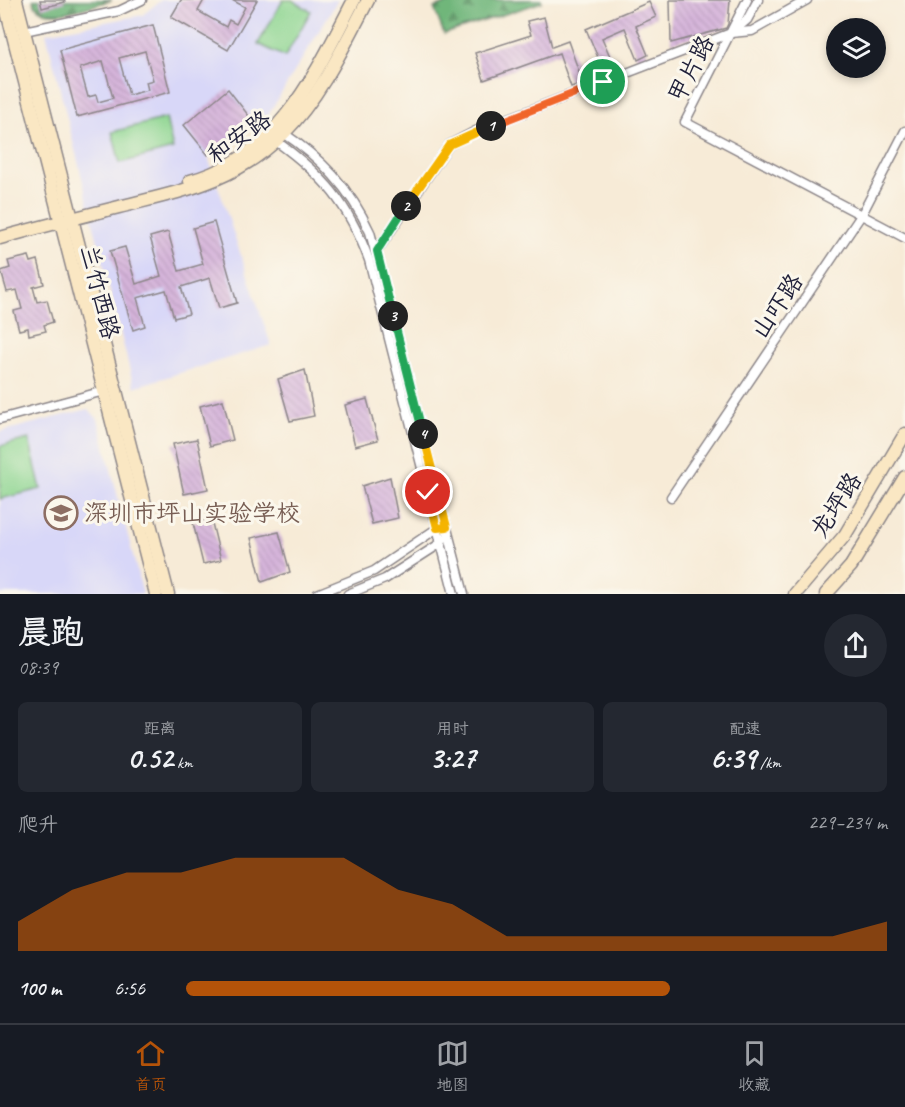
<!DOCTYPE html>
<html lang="zh">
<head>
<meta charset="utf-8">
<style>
	:root { --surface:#171b24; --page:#242831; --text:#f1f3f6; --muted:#9ea1a6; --line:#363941; --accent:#b45309 }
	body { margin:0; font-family:Caveat,"LXGW WenKai TC",sans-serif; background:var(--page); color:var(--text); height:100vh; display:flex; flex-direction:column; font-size:22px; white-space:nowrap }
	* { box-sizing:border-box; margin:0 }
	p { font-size:20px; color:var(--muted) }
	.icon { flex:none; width:33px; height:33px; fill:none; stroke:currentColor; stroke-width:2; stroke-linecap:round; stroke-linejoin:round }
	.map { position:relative; height:594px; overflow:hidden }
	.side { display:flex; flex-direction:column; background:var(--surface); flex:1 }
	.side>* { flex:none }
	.fabs { position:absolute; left:826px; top:18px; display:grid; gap:12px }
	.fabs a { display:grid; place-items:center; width:60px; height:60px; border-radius:50%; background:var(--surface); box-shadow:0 3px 9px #0003; font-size:30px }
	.pin { position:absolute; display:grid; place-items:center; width:51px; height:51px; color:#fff; margin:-26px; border:3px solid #fff; border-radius:50%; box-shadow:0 2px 6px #0007 }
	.km { position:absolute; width:30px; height:30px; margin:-15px; border-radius:50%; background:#222; color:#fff; font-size:16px; line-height:30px; text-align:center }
	.round { display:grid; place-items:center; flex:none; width:63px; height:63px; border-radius:32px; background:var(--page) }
	.headline { display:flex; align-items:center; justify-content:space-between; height:102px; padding:0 18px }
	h1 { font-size:33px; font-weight:700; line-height:45px }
	.figures { display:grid; grid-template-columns:repeat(3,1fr); gap:9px; height:102px; padding:6px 18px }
	.figures div { display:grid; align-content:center; border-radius:9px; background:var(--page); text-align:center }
	.figures b { font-size:30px; font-weight:700 }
	.figures small { font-size:16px; font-weight:400 }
	.figures p { font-size:16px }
	.chart { height:168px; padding:12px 18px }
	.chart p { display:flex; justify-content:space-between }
	.chart svg { width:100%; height:108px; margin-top:6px; fill:var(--accent); opacity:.7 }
	ul { padding:0 18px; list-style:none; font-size:20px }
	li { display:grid; grid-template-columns:96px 72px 1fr; align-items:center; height:45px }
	li i { height:15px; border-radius:8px; background:var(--accent) }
	.tabs { display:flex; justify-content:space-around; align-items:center; height:84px; border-top:2px solid var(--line); background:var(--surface); font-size:16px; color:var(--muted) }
	.tabs a { display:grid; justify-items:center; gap:3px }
	.tabs .active { color:var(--accent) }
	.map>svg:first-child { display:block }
	.built { fill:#d8d7f8 }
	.forest { fill:url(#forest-firs); stroke:#496c5a; stroke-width:1.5 }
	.park { fill:#8bd48f; stroke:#567b65; stroke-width:1.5 }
	.building { fill:url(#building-back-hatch); fill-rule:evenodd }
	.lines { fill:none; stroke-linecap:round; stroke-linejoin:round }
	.street-casing { stroke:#8c8689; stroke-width:11 }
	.secondary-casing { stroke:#8c8689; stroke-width:15 }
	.street { stroke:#fff; stroke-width:8 }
	.secondary { stroke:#fae7c3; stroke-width:12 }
	.split-1-casing { stroke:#fff; stroke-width:12 }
	.split-2-casing { stroke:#fff; stroke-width:12 }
	.split-3-casing { stroke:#fff; stroke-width:12 }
	.split-4-casing { stroke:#fff; stroke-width:12 }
	.split-5-casing { stroke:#fff; stroke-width:12 }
	.split-1 { stroke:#f0652b; stroke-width:8 }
	.split-2 { stroke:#f5b400; stroke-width:8 }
	.split-3 { stroke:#22a559; stroke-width:8 }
	.split-4 { stroke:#22a559; stroke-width:8 }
	.split-5 { stroke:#f5b400; stroke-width:8 }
	.labels { text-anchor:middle; stroke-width:6; stroke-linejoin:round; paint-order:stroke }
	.street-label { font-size:24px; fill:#22223b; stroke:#fbf7ec }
	.education-label { font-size:24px; fill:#785e54; stroke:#fbf7ec; text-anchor:start }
</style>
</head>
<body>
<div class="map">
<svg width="905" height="594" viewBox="0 0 905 594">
	<defs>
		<pattern id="forest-firs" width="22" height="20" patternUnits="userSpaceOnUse" patternTransform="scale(1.5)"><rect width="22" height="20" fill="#70b67a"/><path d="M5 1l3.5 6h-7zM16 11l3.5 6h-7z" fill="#5c9465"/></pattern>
		<pattern id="building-back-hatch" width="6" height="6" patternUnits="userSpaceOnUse" patternTransform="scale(1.5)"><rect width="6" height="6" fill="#d5b4da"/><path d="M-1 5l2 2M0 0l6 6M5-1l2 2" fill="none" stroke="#b79abc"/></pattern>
	</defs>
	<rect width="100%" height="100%" fill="#fbf7ec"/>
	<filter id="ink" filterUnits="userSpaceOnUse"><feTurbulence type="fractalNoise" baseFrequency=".0167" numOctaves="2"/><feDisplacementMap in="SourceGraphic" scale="12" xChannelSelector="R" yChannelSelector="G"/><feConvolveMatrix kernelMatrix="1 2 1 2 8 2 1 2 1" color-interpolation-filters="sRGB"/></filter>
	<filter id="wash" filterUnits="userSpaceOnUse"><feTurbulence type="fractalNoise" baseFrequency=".008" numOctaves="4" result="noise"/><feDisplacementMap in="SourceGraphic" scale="24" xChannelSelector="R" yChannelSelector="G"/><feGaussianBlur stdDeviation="1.35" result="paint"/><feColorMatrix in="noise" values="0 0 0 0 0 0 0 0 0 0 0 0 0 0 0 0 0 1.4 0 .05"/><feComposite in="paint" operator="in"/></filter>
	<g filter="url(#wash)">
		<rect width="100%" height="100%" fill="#f7ebd7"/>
		<g class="built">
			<polygon points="161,0 338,0 268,115 207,154 271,345 134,387 46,33 143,15"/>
			<polygon points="88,409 98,419 143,594 0,594 0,432"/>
		</g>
		<g class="forest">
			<path d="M33 0H112C93 5 40 27 33 0Z"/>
			<polygon points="457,0 541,0 542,2 444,34 434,8"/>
		</g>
		<g class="park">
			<polygon points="283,0 292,0 311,11 285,57 258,44"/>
			<polygon points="166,118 173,149 120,163 112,132"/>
			<polygon points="29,439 41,489 0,499 0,446"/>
		</g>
		<g id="blocks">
			<g class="building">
				<polygon points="40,0 64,0 65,2 42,8"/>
				<polygon points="181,0 204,0 198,11 226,27 229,20 236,24 245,7 232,0 257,0 228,50 171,17"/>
				<polygon points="670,0 730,0 728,24 726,28 671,43"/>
				<polygon points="649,2 656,17 636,26 648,55 638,60 625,28 602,38 616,70 605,74 586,29"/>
				<polygon points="544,17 552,47 568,41 583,83 571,87 559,53 484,80 475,53 531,35 527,21"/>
				<path d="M153 25 170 92 77 117 60 50ZM145 51 153 80 146 82 148 90 129 95 119 58ZM103 61 113 98 98 102 96 95 88 97 80 68Z"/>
				<polygon points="228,89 252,120 208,155 184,125"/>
				<polygon points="214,222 237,303 219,308 210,278 181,287 189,314 174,318 166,290 137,298 145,326 133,330 110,251 125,247 136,284 161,276 150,237 168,232 179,271 203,264 193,228"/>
				<polygon points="29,256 31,262 38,260 44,284 33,287 37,302 47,300 53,322 44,325 46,331 29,335 28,328 19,330 14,311 22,309 17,290 7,292 1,271 10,268 8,261"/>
				<polygon points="305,370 314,416 290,421 278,379"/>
				<polygon points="367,399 378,440 355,446 345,405"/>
				<polygon points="223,400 233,440 210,446 200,406"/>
				<polygon points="197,439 208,489 184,494 173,444"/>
				<polygon points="390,477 398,518 372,524 362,486"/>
				<polygon points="211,519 221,560 203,564 193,523"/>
				<polygon points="279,532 290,572 262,582 251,538"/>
			</g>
		</g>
	</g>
	<g filter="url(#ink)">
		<use href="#blocks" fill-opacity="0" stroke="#8c8689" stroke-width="1.5"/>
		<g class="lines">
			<g class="street-casing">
				<g id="street">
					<polyline points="747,0 685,122 905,238"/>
					<polyline points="24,31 119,11 142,0"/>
					<polyline points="734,31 747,20 758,0"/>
					<path d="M282 132C321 158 350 188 370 232L464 594"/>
					<path d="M276 138V141C324 176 348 203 369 260L454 594"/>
					<polyline points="377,251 449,145 476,131 731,33 752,31 807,0"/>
					<polyline points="0,419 104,391"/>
					<polyline points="671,497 862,214 905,131"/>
					<polyline points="317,594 374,571 439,527"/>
					<polyline points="348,594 385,579 441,543 443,538"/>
				</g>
			</g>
			<g class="secondary-casing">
				<g id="secondary">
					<polyline points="4,0 156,594"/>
					<polyline points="16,0 168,594"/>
					<path d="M190 181C278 158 316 73 354 0"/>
					<path d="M0 238C40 227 79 217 119 207 182 191 235 182 283 134 320 97 344 46 368 0"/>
					<polyline points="795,594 845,535 905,434"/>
					<polyline points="826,594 851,566 905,477"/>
				</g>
			</g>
			<use href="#street" class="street"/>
			<use href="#secondary" class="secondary"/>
		</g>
	</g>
	<g class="lines" filter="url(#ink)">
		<g class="split-1-casing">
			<polyline id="split-1" points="491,126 603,82"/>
		</g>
		<g class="split-2-casing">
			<polyline id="split-2" points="406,206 449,145 491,126"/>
		</g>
		<g class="split-3-casing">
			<polyline id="split-3" points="393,316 377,251 406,206"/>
		</g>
		<g class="split-4-casing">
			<polyline id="split-4" points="393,316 423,434"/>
		</g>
		<g class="split-5-casing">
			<polyline id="split-5" points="423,434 447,527 437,528 428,492"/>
		</g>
		<use href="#split-1" class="split-1"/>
		<use href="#split-2" class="split-2"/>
		<use href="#split-3" class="split-3"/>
		<use href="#split-4" class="split-4"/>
		<use href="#split-5" class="split-5"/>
	</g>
	<defs>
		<g id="school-ring" transform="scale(1.725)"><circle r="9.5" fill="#fbf7ec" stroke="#8d6e63" stroke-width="1.5"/><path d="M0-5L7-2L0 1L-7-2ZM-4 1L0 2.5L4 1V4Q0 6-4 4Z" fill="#8d6e63"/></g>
	</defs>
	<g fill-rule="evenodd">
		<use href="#school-ring" x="61" y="513"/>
	</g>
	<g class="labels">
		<g class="street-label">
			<text transform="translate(691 69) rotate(-63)" y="8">甲片路</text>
			<text transform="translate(239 137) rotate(-36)" y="8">和安路</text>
			<text transform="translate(100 292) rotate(76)" y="8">兰竹西路</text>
			<text transform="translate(777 306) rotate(-56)" y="8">山吓路</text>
			<text transform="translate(836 505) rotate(-57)" y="8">龙坪路</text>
		</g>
		<g class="education-label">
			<text x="84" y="521">深圳市坪山实验学校</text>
		</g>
	</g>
</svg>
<div class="fabs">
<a><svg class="icon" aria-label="layers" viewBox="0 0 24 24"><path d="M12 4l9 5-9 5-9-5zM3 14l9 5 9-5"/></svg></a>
</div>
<div class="pin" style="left:603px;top:82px;background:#1e9e55"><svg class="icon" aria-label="arrive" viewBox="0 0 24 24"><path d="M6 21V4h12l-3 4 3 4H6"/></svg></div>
<div class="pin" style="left:428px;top:492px;background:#d93025"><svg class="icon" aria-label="check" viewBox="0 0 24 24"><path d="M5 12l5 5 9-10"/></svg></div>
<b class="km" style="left:491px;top:126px">1</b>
<b class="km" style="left:406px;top:206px">2</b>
<b class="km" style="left:393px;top:316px">3</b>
<b class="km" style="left:423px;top:434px">4</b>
</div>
<section class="side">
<div class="headline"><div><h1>晨跑</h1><p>08:39</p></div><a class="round"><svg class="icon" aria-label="share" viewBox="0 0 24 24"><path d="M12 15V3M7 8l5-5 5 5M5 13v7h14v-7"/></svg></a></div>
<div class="figures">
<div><p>距离</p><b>0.52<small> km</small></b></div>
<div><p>用时</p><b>3:27</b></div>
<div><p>配速</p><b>6:39<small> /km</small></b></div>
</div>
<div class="chart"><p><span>爬升</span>229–234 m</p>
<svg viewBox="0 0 160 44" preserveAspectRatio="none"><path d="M0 44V32L10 19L20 12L30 12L40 6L50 6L60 6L70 19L80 25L90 38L100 38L110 38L120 38L130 38L140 38L150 38L160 32V44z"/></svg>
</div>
<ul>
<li><b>100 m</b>6:56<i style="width:69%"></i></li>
</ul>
</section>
<nav class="tabs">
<a class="active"><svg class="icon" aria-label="home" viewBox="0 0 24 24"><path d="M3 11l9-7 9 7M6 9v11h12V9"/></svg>首页</a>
<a><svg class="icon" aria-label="map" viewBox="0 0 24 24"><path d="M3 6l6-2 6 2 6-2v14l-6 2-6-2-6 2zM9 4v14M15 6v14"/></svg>地图</a>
<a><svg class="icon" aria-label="saved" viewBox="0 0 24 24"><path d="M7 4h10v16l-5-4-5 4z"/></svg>收藏</a>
</nav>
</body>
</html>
